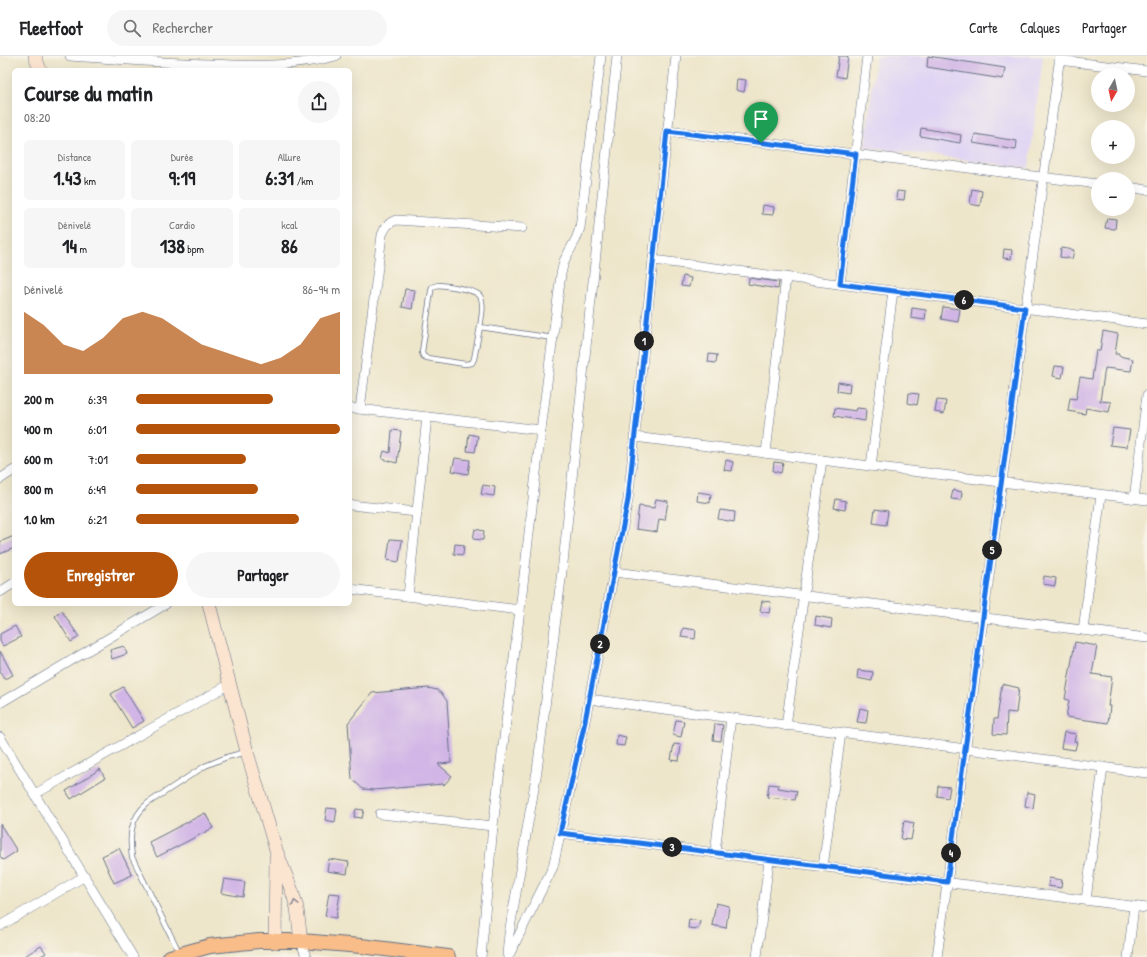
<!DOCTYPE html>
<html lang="fr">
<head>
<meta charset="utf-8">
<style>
	:root { --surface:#fff; --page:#f6f6f6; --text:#202124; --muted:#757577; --line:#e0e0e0; --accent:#b45309 }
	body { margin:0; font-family:"Patrick Hand",sans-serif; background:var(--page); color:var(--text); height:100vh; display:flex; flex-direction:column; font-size:15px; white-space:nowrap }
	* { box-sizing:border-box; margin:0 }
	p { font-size:13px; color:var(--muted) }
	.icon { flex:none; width:22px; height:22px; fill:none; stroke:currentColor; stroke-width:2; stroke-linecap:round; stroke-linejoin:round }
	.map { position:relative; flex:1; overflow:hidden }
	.drawer { position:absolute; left:12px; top:12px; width:340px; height:538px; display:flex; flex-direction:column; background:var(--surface); border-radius:6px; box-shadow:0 4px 16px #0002 }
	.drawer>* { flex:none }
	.needle { width:26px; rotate:189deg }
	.controls { position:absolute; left:1091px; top:12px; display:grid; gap:8px }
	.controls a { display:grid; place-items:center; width:44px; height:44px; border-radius:50%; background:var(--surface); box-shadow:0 4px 16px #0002; font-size:20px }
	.pin { position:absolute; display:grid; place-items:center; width:34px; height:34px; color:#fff; margin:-41px -17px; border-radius:50% 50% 50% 0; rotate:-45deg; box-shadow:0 0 4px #0007 }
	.pin .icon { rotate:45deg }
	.km { position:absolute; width:20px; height:20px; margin:-10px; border-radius:50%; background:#222; color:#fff; font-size:11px; line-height:20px; text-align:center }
	.round { display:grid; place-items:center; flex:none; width:42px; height:42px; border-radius:21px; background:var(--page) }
	.headline { display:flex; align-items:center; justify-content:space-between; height:68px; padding:0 12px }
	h1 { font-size:22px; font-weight:700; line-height:30px }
	.stats { display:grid; grid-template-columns:repeat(3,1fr); gap:6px; height:68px; padding:4px 12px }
	.stats div { display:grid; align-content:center; border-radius:6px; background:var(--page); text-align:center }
	.stats b { font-size:20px; font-weight:700 }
	.stats small { font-size:11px; font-weight:400 }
	.stats p { font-size:11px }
	.chart { height:112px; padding:8px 12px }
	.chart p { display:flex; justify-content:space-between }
	.chart svg { width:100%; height:72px; margin-top:4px; fill:var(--accent); opacity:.7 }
	.button { display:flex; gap:8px; margin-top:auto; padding:8px 12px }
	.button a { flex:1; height:46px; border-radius:24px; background:var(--accent); color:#fff; font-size:16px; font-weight:700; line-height:46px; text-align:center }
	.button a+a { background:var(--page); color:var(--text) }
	ul { padding:0 12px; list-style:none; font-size:13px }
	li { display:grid; grid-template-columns:64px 48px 1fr; align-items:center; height:30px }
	li i { height:10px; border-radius:5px; background:var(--accent) }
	header { display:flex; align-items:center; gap:24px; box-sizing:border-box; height:56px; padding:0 20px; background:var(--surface); border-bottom:1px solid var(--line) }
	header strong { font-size:19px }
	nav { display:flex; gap:22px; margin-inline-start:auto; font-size:14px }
	.search { width:280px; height:36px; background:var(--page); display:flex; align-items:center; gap:10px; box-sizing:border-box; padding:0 14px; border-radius:22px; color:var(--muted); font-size:15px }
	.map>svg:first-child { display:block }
	.built { fill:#e0d4f4 }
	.building { fill:#d1b5e6 }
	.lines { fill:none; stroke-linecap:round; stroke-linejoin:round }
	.lane-casing { stroke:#656f84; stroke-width:6 }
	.street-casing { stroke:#656f84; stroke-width:10 }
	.secondary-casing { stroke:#656f84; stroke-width:14 }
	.primary-casing { stroke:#656f84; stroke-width:16 }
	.lane { stroke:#fff; stroke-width:4.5 }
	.street { stroke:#fff; stroke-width:9 }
	.secondary { stroke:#fce5d0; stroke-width:13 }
	.primary { stroke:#f8bd89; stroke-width:14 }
	.oneway { stroke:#8c8a97 }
	.route-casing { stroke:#fff; stroke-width:8 }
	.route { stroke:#1a73e8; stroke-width:5 }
</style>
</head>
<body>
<header>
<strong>Fleetfoot</strong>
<div class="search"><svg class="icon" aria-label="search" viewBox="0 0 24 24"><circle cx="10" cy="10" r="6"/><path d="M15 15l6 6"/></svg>Rechercher</div>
<nav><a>Carte</a><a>Calques</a><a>Partager</a></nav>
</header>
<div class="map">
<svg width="1147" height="901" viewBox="0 0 1147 901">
	<rect width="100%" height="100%" fill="#f7f3e8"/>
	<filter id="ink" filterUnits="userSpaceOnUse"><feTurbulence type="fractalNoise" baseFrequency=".025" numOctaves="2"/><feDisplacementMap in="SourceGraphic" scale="8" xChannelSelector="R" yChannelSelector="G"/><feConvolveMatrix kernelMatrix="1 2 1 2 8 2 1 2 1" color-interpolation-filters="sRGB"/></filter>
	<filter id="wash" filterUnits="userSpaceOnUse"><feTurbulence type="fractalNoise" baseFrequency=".012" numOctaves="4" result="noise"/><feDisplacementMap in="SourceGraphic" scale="16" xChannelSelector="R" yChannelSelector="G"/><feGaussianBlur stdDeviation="0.9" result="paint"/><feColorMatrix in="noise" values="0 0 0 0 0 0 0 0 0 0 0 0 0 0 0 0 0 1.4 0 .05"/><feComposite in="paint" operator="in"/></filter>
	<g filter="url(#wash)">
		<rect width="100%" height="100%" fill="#eee6cb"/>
		<polygon class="built" points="876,0 1043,0 1029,112 865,91"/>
		<g id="blocks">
			<g class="building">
				<polygon points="839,0 848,0 845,22 836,20"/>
				<polygon points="928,0 1005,12 1003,23 927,11"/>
				<polygon points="737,23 746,24 744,36 736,34"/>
				<polygon points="921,72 961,79 960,87 920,80"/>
				<polygon points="975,78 1017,85 1016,94 973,87"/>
				<polygon points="972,133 982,135 980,150 970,148"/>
				<polygon points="897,135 905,136 904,144 896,143"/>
				<polygon points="763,149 774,151 773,159 762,158"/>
				<polygon points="1107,162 1116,163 1115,173 1105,172"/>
				<polygon points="1061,192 1074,194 1072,203 1060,201"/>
				<polygon points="1004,193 1012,194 1011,203 1003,202"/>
				<polygon points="683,220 691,222 689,231 681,230"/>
				<polygon points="749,222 779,226 778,233 748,228"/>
				<polygon points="405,233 415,234 412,253 402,251"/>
				<polygon points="943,251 960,253 958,266 941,263"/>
				<polygon points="912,252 926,254 925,264 911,262"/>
				<polygon points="1103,275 1118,278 1115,298 1119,298 1119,300 1133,303 1131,315 1105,312 1100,345 1111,346 1109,356 1086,352 1085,358 1068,355 1070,342 1076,343 1080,321 1092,323 1096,295 1100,295"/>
				<polygon points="709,298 717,299 716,307 708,306"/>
				<polygon points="1055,310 1064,311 1062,322 1053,320"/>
				<polygon points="838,326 850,328 849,337 837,335"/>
				<polygon points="909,337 919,338 917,349 908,347"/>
				<polygon points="937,344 946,345 944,358 935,356"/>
				<polygon points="835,352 856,355 857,352 866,353 865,365 834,360"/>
				<polygon points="1113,372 1130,374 1127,391 1110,389"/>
				<polygon points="392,374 401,375 397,407 382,403 384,395 390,397"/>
				<polygon points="469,378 478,380 475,396 467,395"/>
				<polygon points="455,402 470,404 468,418 452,415"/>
				<polygon points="726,404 733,406 732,415 724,414"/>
				<polygon points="774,406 783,407 781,417 773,415"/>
				<polygon points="483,429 495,431 494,440 481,438"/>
				<polygon points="953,434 962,436 961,444 951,443"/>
				<polygon points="698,436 711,438 710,447 697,445"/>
				<polygon points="656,443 668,445 665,464 659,463 657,476 636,473 639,450 654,452"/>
				<polygon points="836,443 846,445 845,454 834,452"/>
				<polygon points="875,453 888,455 886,469 873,467"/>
				<polygon points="720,454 735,456 734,466 718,463"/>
				<polygon points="475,473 484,475 483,484 473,483"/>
				<polygon points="14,480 14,492 0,498 0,486"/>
				<polygon points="390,483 402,484 399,506 387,504"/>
				<polygon points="455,488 464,489 463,499 454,498"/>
				<polygon points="1044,520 1056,522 1055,530 1043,528"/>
				<polygon points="762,545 771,546 769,557 760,555"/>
				<polygon points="62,555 79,581 71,586 55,560"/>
				<polygon points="816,560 832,563 831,572 815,569"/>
				<polygon points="15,570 21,581 3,590 0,585 0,578"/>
				<polygon points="683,572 696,574 695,583 681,581"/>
				<polygon points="1075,586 1097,590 1092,618 1112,621 1108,650 1110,650 1108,667 1066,661 1069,644 1065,643"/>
				<polygon points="124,590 127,598 112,603 110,594"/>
				<polygon points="0,595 13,619 4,623 0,616"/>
				<polygon points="858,614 873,616 872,625 857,622"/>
				<polygon points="1002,628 1019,632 1016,657 1007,656 1006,679 993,678 994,663 997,663"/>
				<polygon points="123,631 144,665 132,672 111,638"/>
				<polygon points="428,632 437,634 442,638 447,645 451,707 438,708 452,720 444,729 443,728 374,734 363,733 352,723 348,667 372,637"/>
				<polygon points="860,652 868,654 866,667 857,666"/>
				<polygon points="676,664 684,665 681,681 673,679"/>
				<polygon points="715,668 723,669 721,685 713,684"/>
				<polygon points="1064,676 1076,678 1074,685 1077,686 1075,694 1061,692"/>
				<polygon points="617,679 626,681 624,690 616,689"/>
				<polygon points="674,688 681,689 679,705 671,704"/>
				<polygon points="100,713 105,722 71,743 66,735"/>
				<polygon points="769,728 779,729 778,732 797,735 795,744 767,741"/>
				<polygon points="938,730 950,731 948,742 937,740"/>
				<polygon points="1027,736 1035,738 1033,752 1025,750"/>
				<polygon points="327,752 337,753 335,766 325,764"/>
				<polygon points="356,753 364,754 362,762 354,761"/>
				<polygon points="205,757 213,772 157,801 149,786"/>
				<polygon points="904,765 914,767 911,784 901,783"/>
				<polygon points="0,768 17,795 3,804 0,800"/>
				<polygon points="119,792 132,819 114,827 102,800"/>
				<polygon points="329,803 349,806 347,818 327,815"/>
				<polygon points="1049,822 1062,824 1061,832 1048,830"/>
				<polygon points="224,823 245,826 243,841 221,837"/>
				<polygon points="329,837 340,838 336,862 325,860"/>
				<polygon points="716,847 729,850 726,872 712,869"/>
				<polygon points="689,863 700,865 698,873 688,872"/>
				<polygon points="41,890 46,897 39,901 23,901"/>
			</g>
		</g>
	</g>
	<g filter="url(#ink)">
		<use href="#blocks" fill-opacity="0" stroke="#656f84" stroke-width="1"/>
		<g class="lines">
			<g class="lane-casing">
				<g id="lane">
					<path d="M480 271C481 263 485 248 480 240 475 233 447 230 438 229L432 231 431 235 422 296 423 300 427 302 465 308 472 307 474 303 480 271 553 282"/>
					<path d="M179 896 132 801C129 780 130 762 148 747L205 710 227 701 246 696"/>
				</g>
			</g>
			<g class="street-casing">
				<g id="street">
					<path d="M70 0C116 3 163 7 209 8 251 10 295 11 336 0"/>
					<polyline points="1059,4 1147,15"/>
					<polyline points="667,75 1098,128"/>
					<polyline points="1128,131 1147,134"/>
					<polyline points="653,204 1147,268"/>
					<polyline points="840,228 867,0"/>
					<polyline points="350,352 541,374"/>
					<path d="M360 353 382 179C385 171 388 167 396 164L522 172"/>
					<polyline points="634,381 1147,444"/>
					<polyline points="766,397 786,221"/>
					<polyline points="871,410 893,235"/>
					<polyline points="0,423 14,414"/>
					<polyline points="1134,443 1147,339"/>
					<polyline points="350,449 417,456"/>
					<polyline points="614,516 1147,582"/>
					<polyline points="350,533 520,554"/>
					<polyline points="0,536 14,527"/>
					<polyline points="408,540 427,361"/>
					<polyline points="1083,574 1101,439"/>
					<polyline points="589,643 1147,717"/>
					<polyline points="0,647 166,548"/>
					<polyline points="786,670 822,404"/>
					<polyline points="0,681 133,901"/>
					<polyline points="35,738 230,628"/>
					<polyline points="380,758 493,770"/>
					<polyline points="560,777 1147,852"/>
					<polyline points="715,797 731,662"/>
					<polyline points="823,811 841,677"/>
					<polyline points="1086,844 1103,711"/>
					<polyline points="0,870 85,820"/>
					<polyline points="301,885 306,901"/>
					<polyline points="507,898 509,878 537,715 563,507 617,0"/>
					<polyline points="481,901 493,770 520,554 541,374 561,218 564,205 576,183 580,172 601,0"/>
					<polyline points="508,901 553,811 584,670 628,444 653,204 676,0"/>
					<polyline points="757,901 769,804"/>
					<polyline points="937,901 1060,0"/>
					<polyline points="1128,901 1134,850"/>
				</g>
			</g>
			<g class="secondary-casing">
				<g id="secondary">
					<polyline points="35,0 40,14"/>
					<polyline points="209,548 247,696 276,794 292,835 297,852 301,885"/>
					<polyline points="275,886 276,801"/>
				</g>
			</g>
			<g class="primary-casing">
				<polyline id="primary" points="170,901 210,890 259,885 301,885 361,890 448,901"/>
			</g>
			<use href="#lane" class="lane"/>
			<use href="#street" class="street"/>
			<use href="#secondary" class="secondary"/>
			<use href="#primary" class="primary"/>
		</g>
		<defs><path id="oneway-chevron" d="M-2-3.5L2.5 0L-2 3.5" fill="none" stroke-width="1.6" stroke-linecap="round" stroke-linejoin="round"/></defs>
		<use class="oneway" href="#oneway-chevron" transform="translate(295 847) rotate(-105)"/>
	</g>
	<g class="lines" filter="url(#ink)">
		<g class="route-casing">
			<polygon id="route" points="667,75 856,98 840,228 1025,252 947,826 560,777 584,670 628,444"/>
		</g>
		<use href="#route" class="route"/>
	</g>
</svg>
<div class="controls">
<a><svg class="needle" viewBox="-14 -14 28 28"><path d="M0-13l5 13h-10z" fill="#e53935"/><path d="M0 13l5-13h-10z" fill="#757577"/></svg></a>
<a>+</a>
<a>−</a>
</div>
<div class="pin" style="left:761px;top:87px;background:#1e9e55"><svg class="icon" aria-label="arrive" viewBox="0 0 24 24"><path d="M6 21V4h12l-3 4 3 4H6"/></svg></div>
<b class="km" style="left:644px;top:285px">1</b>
<b class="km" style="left:600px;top:588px">2</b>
<b class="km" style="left:672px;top:791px">3</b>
<b class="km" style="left:951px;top:797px">4</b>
<b class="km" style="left:992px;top:494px">5</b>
<b class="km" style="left:964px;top:244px">6</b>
<section class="drawer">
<div class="headline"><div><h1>Course du matin</h1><p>08:20</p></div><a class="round"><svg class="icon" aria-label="share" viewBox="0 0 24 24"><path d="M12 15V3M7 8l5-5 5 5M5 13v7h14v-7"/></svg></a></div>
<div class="stats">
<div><p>Distance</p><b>1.43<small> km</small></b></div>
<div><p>Durée</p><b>9:19</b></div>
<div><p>Allure</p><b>6:31<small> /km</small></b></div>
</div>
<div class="stats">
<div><p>Dénivelé</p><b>14<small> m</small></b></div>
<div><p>Cardio</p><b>138<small> bpm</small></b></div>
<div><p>kcal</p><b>86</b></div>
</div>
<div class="chart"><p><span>Dénivelé</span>86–94 m</p>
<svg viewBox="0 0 160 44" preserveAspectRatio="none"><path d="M0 44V6L10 14L20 26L30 30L40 22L50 10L60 6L70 10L80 18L90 26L100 30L110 34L120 38L130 34L140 26L150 10L160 6V44z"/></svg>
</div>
<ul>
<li><b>200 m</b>6:39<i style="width:67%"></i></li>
<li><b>400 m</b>6:01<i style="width:100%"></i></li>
<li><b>600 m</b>7:01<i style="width:54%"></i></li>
<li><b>800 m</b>6:49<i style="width:60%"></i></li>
<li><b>1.0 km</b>6:21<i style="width:80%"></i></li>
</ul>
<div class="button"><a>Enregistrer</a><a>Partager</a></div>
</section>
</div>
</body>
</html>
